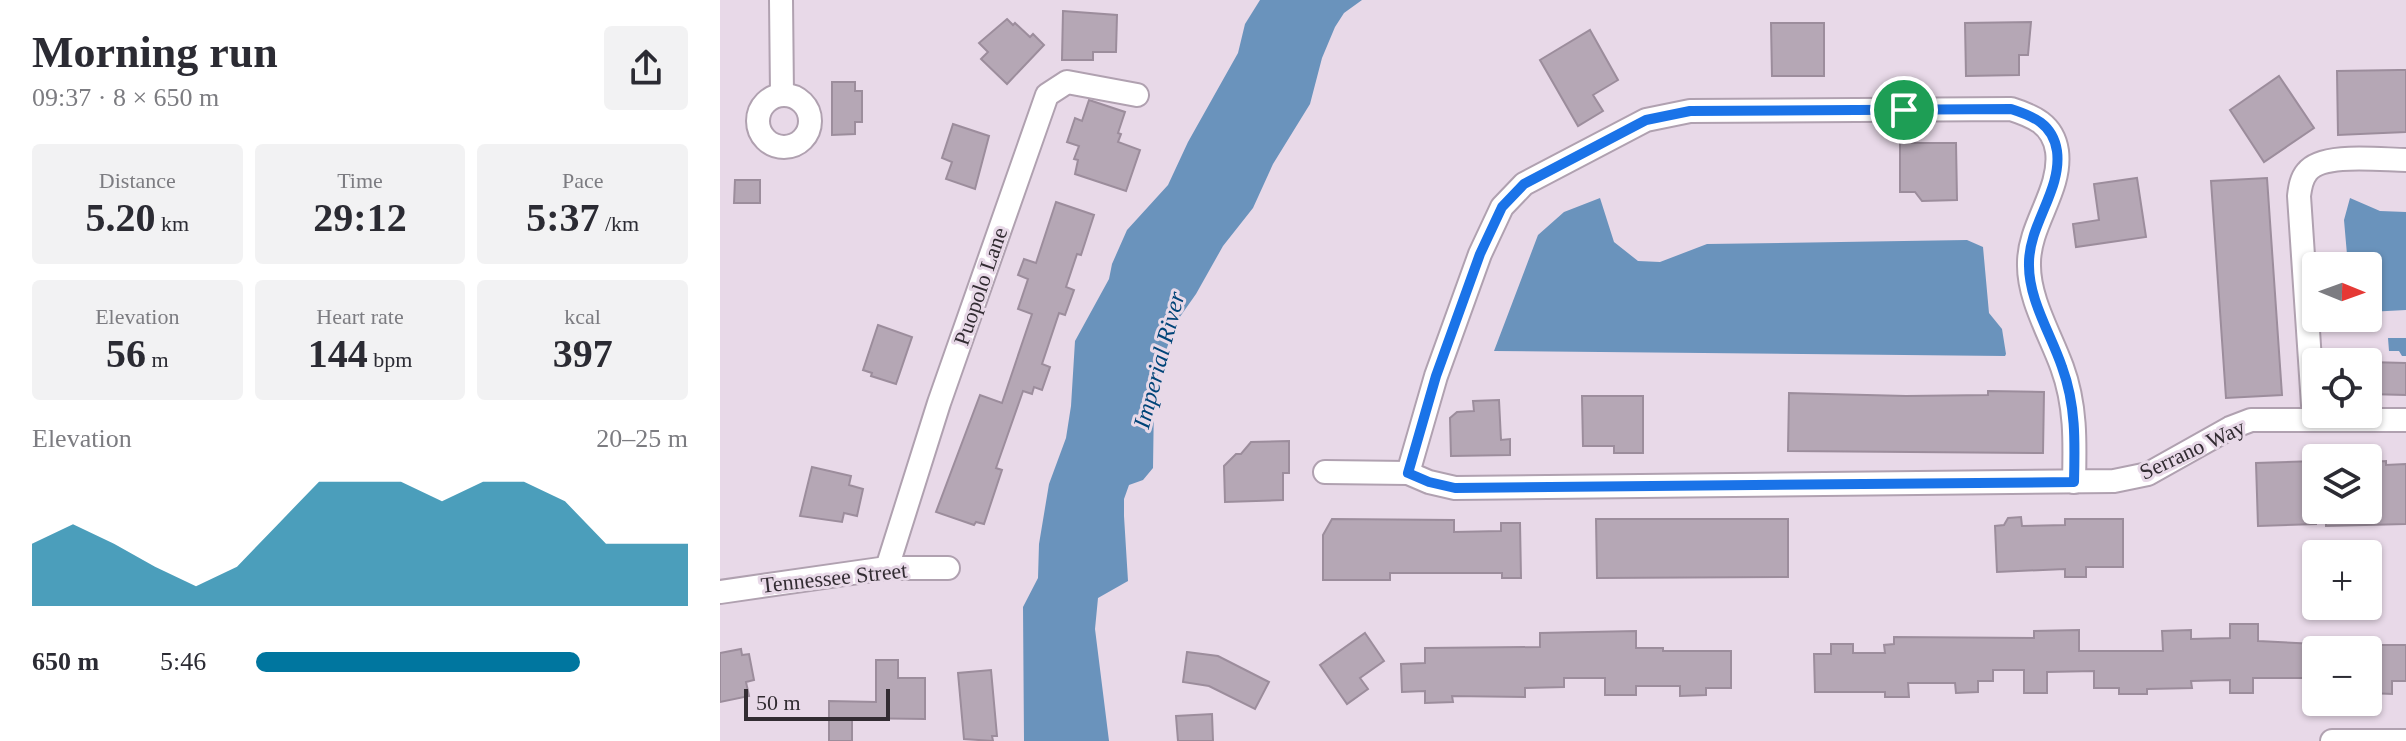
<!DOCTYPE html>
<html lang="en">
<head>
<meta charset="utf-8">
<style>
	:root { --surface:#fff; --page:#f2f2f3; --text:#2b2b33; --muted:#7c7c81; --accent:#00769f }
	body { margin:0; font-family:"Times New Roman",serif; background:var(--page); color:var(--text); height:100vh; display:flex; flex-direction:column; font-size:30px; white-space:nowrap }
	* { box-sizing:border-box; margin:0 }
	p { font-size:26px; color:var(--muted) }
	.icon { flex:none; width:44px; height:44px; fill:none; stroke:currentColor; stroke-width:2; stroke-linecap:round; stroke-linejoin:round }
	.map { position:relative; flex:1; overflow:hidden }
	.sheet { display:flex; flex-direction:column; background:var(--surface); width:720px }
	.sheet>* { flex:none }
	.needle { width:52px; rotate:91deg }
	.tools { position:absolute; left:1582px; top:252px; display:grid; gap:16px }
	.tools a { display:grid; place-items:center; width:80px; height:80px; border-radius:8px; background:var(--surface); box-shadow:0 2px 6px #0004; font-size:40px }
	.scale { position:absolute; left:24px; bottom:20px; width:146px; box-sizing:border-box; padding-left:8px; border:4px solid #322c32; border-top:0; font-size:22px; line-height:28px; white-space:nowrap; color:#322c32; -webkit-text-stroke:6px #e8d9e8; paint-order:stroke }
	.pin { position:absolute; display:grid; place-items:center; width:68px; height:68px; color:#fff; margin:-34px; border:4px solid #fff; border-radius:50%; box-shadow:0 2px 8px #0007 }
	.round { display:grid; place-items:center; flex:none; width:84px; height:84px; border-radius:8px; background:var(--page) }
	.headline { display:flex; align-items:center; justify-content:space-between; height:136px; padding:0 32px }
	h1 { font-size:44px; font-weight:600; line-height:60px }
	.stats { display:grid; grid-template-columns:repeat(3,1fr); gap:12px; height:136px; padding:8px 32px }
	.stats div { display:grid; align-content:center; border-radius:8px; background:var(--page); text-align:center }
	.stats b { font-size:40px; font-weight:600 }
	.stats small { font-size:22px; font-weight:400 }
	.stats p { font-size:22px }
	.chart { height:224px; padding:16px 32px }
	.chart p { display:flex; justify-content:space-between }
	.chart svg { width:100%; height:144px; margin-top:8px; fill:var(--accent); opacity:.7 }
	ul { padding:0 32px; list-style:none; font-size:26px }
	li { display:grid; grid-template-columns:128px 96px 1fr; align-items:center; height:60px }
	li i { height:20px; border-radius:10px; background:var(--accent) }
	main { display:flex; flex:1; min-height:0 }
	.map>svg:first-child { display:block }
	.water { fill:#6a93bc }
	.building { fill:#b5a7b5; stroke:#9c8d9c; stroke-width:2 }
	.lines { fill:none; stroke-linecap:round; stroke-linejoin:round }
	.minor-casing { stroke:#b0a1b0; stroke-width:26 }
	.minor { stroke:#fff; stroke-width:22 }
	.route-casing { stroke:#fff; stroke-width:16 }
	.route { stroke:#1a73e8; stroke-width:10 }
	.labels { text-anchor:middle; stroke-width:6; stroke-linejoin:round; paint-order:stroke }
	.street-label { font-size:22px; fill:#322c32; stroke:#e8d9e8 }
	.water-label { font-size:24px; font-style:italic; fill:#004478; stroke:#e8d9e8 }
</style>
</head>
<body>
<main>
<section class="sheet">
<div class="headline"><div><h1>Morning run</h1><p>09:37 · 8 × 650 m</p></div><a class="round"><svg class="icon" aria-label="share" viewBox="0 0 24 24"><path d="M12 15V3M7 8l5-5 5 5M5 13v7h14v-7"/></svg></a></div>
<div class="stats">
<div><p>Distance</p><b>5.20<small> km</small></b></div>
<div><p>Time</p><b>29:12</b></div>
<div><p>Pace</p><b>5:37<small> /km</small></b></div>
</div>
<div class="stats">
<div><p>Elevation</p><b>56<small> m</small></b></div>
<div><p>Heart rate</p><b>144<small> bpm</small></b></div>
<div><p>kcal</p><b>397</b></div>
</div>
<div class="chart"><p><span>Elevation</span>20–25 m</p>
<svg viewBox="0 0 160 44" preserveAspectRatio="none"><path d="M0 44V25L10 19L20 25L30 32L40 38L50 32L60 19L70 6L80 6L90 6L100 12L110 6L120 6L130 12L140 25L150 25L160 25V44z"/></svg>
</div>
<ul>
<li><b>650 m</b>5:46<i style="width:75%"></i></li>
</ul>
</section>
<div class="map">
<svg width="1686" height="741" viewBox="0 0 1686 741">
	<rect width="100%" height="100%" fill="#e8d9e8"/>
	<g class="water">
		<polygon points="540,0 642,0 624,13 615,27 602,58 590,104 553,164 533,208 503,246 476,294 457,321 439,369 434,400 433,468 423,480 409,485 404,499 404,516 408,581 378,598 375,629 389,741 304,741 303,607 318,578 319,544 329,484 346,438 351,406 355,341 389,279 392,264 407,230 448,185 468,142 518,53 525,24"/>
		<polygon points="880,198 894,242 918,261 940,262 987,244 1247,240 1263,247 1269,313 1282,329 1286,354 1285,356 774,351 818,235 844,212"/>
		<polygon points="1630,198 1660,211 1686,212 1686,310 1648,312 1648,266 1628,266 1624,220"/>
		<polygon points="1668,338 1686,338 1686,356 1682,356 1679,351 1669,351"/>
	</g>
	<g class="building">
		<polygon points="343,11 397,15 396,52 373,52 373,60 342,60"/>
		<polygon points="287,19 293,25 295,23 310,37 313,34 324,45 287,84 261,59 268,52 259,43"/>
		<polygon points="1311,22 1308,55 1299,55 1299,75 1246,76 1245,23"/>
		<polygon points="1051,23 1104,23 1104,76 1052,76"/>
		<polygon points="870,30 898,80 873,95 883,111 858,126 820,60"/>
		<polygon points="1679,70 1686,70 1686,132 1618,135 1617,71"/>
		<polygon points="1559,76 1594,128 1544,162 1510,110"/>
		<polygon points="112,82 135,82 135,91 142,91 142,122 135,122 135,134 112,135"/>
		<polygon points="369,100 405,112 398,133 401,134 398,142 420,150 406,191 355,174 358,160 354,159 359,146 347,142 355,118 362,121"/>
		<polygon points="233,124 269,136 255,189 226,179 232,162 222,158"/>
		<polygon points="1180,143 1236,143 1237,200 1202,201 1195,192 1180,192"/>
		<polygon points="1417,178 1426,237 1356,247 1353,224 1379,220 1374,184"/>
		<polygon points="1547,178 1562,395 1506,398 1491,181"/>
		<polygon points="15,180 40,180 40,203 14,203"/>
		<polygon points="336,202 374,215 361,255 357,254 346,287 354,290 345,315 339,313 322,364 330,367 322,390 314,387 312,394 303,391 276,468 282,470 264,524 256,522 254,525 216,512 260,395 282,403 312,314 298,309 308,279 298,275 304,259 316,263"/>
		<polygon points="158,325 192,337 176,384 151,376 152,373 143,370"/>
		<polygon points="1648,362 1686,363 1686,395 1648,394"/>
		<polygon points="1268,391 1324,392 1323,453 1068,451 1069,393 1186,396 1268,395"/>
		<polygon points="862,396 923,396 923,453 894,453 894,446 863,446"/>
		<polygon points="779,400 781,440 790,439 790,455 731,456 730,418 737,412 754,411 753,401"/>
		<polygon points="569,441 569,473 563,473 563,500 505,502 504,466 516,454 521,454 531,442"/>
		<polygon points="1596,461 1596,524 1538,526 1536,463"/>
		<polygon points="1666,461 1666,465 1686,464 1686,524 1606,526 1606,510 1648,510 1648,462"/>
		<polygon points="92,467 131,476 129,485 143,489 137,516 124,513 122,522 80,516"/>
		<polygon points="1301,517 1302,526 1345,525 1345,519 1403,519 1403,567 1366,567 1366,577 1345,577 1345,569 1277,572 1275,526 1284,525 1288,518"/>
		<polygon points="612,519 734,520 734,532 781,531 781,523 800,523 801,578 782,578 782,573 670,573 670,580 603,580 603,535"/>
		<polygon points="876,519 1068,519 1068,577 877,578"/>
		<polygon points="1510,624 1538,624 1538,641 1596,644 1596,678 1533,678 1533,693 1510,693 1510,680 1471,681 1472,688 1427,689 1427,694 1399,694 1399,688 1374,688 1374,671 1327,672 1327,693 1304,693 1304,670 1273,670 1273,681 1258,681 1258,692 1236,693 1235,683 1188,683 1189,697 1165,697 1165,692 1095,692 1094,654 1111,654 1111,644 1133,644 1133,653 1165,653 1164,645 1174,644 1174,637 1314,638 1314,631 1359,630 1359,651 1443,651 1442,631 1471,630 1471,639 1510,638"/>
		<polygon points="916,631 916,648 943,648 943,651 1011,651 1011,688 986,688 986,695 960,696 960,686 916,686 916,695 885,695 885,678 844,678 844,687 805,688 805,697 732,696 733,702 705,703 705,691 682,692 681,664 705,663 705,648 820,647 820,633"/>
		<polygon points="645,633 664,661 640,678 648,689 627,704 600,665"/>
		<polygon points="1649,645 1686,645 1686,681 1672,681 1672,694 1649,693"/>
		<polygon points="21,649 22,655 29,654 34,680 26,682 29,696 0,702 0,653"/>
		<polygon points="467,652 498,656 549,682 535,709 489,686 463,682"/>
		<polygon points="156,660 178,660 178,678 205,678 205,719 132,718 132,741 109,741 109,701 156,702"/>
		<polygon points="271,670 277,736 272,736 273,741 244,739 238,673"/>
		<polygon points="492,714 493,741 458,741 456,716"/>
	</g>
	<g class="lines">
		<g class="minor-casing">
			<g id="minor">
				<polyline points="61,0 62,94"/>
				<circle cx="64" cy="121" r="26"/>
				<path d="M1594 420 1579 196C1580 188 1581 179 1587 172 1602 152 1662 160 1686 160"/>
				<polyline points="605,472 688,473 709,482 735,488 1394,481 1428,474 1510,428 1531,420 1686,420"/>
				<path d="M688 473 716 376 760 254 782 207 804 184 926 120 970 111 1291 109C1313 116 1333 124 1337 151 1342 190 1309 224 1309 263 1308 298 1330 334 1342 367 1356 405 1355 442 1354 482"/>
				<polyline points="167,568 219,403 327,95 347,82 417,95"/>
				<polyline points="0,592 167,568 228,568"/>
				<polyline points="1612,741 1686,741"/>
			</g>
		</g>
		<use href="#minor" class="minor"/>
	</g>
	<g class="lines">
		<g class="route-casing">
			<path id="route" d="M1291 109C1313 116 1333 124 1337 151 1342 190 1309 224 1309 263 1308 299 1331 334 1342 367 1356 405 1355 442 1354 482L735 488 709 482 688 473 716 376 760 254 782 207 804 184 926 120 970 111Z"/>
		</g>
		<use href="#route" class="route"/>
	</g>
	<g class="labels">
		<g class="street-label">
			<text transform="translate(260 286) rotate(-71)" y="8">Puopolo Lane</text>
			<text transform="translate(1472 449) rotate(-25)" y="8">Serrano Way</text>
			<text transform="translate(114 577) rotate(-6)" y="8">Tennessee Street</text>
		</g>
		<g class="water-label">
			<text transform="translate(439 360) rotate(-75)" y="8">Imperial River</text>
		</g>
	</g>
</svg>
<div class="tools">
<a><svg class="needle" viewBox="-14 -14 28 28"><path d="M0-13l5 13h-10z" fill="#e53935"/><path d="M0 13l5-13h-10z" fill="#7c7c81"/></svg></a>
<a><svg class="icon" aria-label="locate" viewBox="0 0 24 24"><circle cx="12" cy="12" r="6"/><path d="M12 2v4M12 18v4M2 12h4M18 12h4"/></svg></a>
<a><svg class="icon" aria-label="layers" viewBox="0 0 24 24"><path d="M12 4l9 5-9 5-9-5zM3 14l9 5 9-5"/></svg></a>
<a>+</a>
<a>−</a>
</div>
<div class="scale">50 m</div>
<div class="pin" style="left:1184px;top:110px;background:#1e9e55"><svg class="icon" aria-label="arrive" viewBox="0 0 24 24"><path d="M6 21V4h12l-3 4 3 4H6"/></svg></div>
</div>
</main>
</body>
</html>
